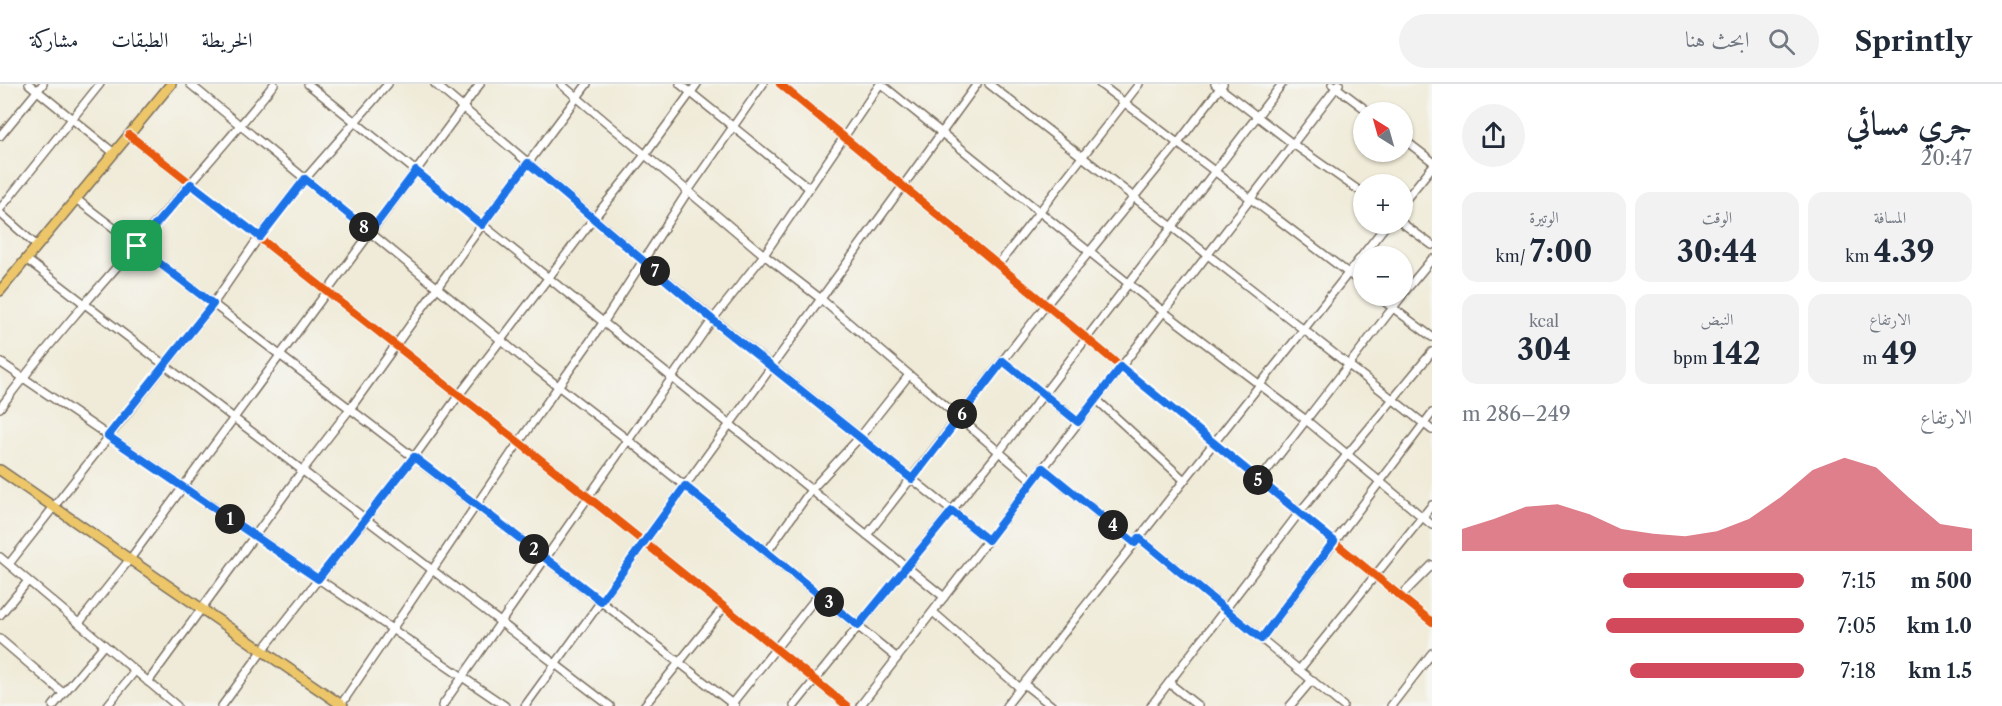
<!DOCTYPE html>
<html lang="ar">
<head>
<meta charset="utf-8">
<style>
	:root { --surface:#fff; --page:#f2f2f3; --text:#1f2937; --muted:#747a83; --line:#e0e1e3; --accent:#d1495b }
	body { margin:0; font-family:"Libre Caslon Text",Amiri,serif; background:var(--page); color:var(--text); direction:rtl; height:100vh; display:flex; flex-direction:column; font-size:22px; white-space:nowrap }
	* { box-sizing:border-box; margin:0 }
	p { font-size:20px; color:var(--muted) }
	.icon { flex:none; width:33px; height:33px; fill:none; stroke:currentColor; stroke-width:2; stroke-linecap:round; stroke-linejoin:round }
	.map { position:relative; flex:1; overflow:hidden; direction:ltr }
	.drawer { display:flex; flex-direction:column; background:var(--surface); width:570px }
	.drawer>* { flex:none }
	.needle { width:39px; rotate:323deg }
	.buttons { position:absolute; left:1353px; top:18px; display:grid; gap:12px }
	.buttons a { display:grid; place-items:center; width:60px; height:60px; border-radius:50%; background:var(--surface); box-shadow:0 2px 4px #0004; font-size:30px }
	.pin { position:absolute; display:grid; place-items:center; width:51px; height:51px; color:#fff; margin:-26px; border-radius:12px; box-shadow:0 3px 9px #0006 }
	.km { position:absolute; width:30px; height:30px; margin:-15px; border-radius:50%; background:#222; color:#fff; font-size:16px; line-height:30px; text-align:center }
	.round { display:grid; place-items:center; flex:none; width:63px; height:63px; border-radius:32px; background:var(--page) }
	.overview { display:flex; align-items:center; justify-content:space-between; height:102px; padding:0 30px }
	h1 { font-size:33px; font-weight:700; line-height:45px }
	.stats { display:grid; grid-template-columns:repeat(3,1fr); gap:9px; height:102px; padding:6px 30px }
	.stats div { display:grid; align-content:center; border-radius:15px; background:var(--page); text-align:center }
	.stats b { font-size:30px; font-weight:700 }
	.stats small { font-size:16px; font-weight:400 }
	.stats p { font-size:16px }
	.chart { height:168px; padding:12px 30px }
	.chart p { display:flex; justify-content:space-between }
	.chart svg { width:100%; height:108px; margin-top:6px; fill:var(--accent); opacity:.7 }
	ul { padding:0 30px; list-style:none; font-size:20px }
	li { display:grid; grid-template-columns:96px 72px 1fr; align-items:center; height:45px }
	li i { height:15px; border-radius:8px; background:var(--accent) }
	header { display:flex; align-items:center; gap:36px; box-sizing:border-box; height:84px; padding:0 30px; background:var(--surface); border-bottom:2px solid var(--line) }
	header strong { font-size:28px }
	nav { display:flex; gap:33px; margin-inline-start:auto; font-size:21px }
	.search { width:420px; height:54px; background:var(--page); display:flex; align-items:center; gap:15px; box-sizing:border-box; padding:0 21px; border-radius:33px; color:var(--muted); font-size:22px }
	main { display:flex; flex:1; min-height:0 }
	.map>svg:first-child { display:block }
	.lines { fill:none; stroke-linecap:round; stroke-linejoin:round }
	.minor-casing { stroke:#7a6e5f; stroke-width:10 }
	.major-casing { stroke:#7a6e5f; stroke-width:12 }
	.minor { stroke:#fff; stroke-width:7 }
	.major { stroke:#ecc669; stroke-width:9 }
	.cycleway-casing { stroke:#f6f6f2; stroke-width:11 }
	.cycleway { stroke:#e8590c; stroke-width:8 }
	.route-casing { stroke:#fff; stroke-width:12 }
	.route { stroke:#1a73e8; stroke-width:8 }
</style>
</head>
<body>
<header>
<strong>Sprintly</strong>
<div class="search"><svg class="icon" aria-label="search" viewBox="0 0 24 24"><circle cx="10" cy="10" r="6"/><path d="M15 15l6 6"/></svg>ابحث هنا</div>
<nav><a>الخريطة</a><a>الطبقات</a><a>مشاركة</a></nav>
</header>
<main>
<section class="drawer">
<div class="overview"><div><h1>جري مسائي</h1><p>20:47</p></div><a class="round"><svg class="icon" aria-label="share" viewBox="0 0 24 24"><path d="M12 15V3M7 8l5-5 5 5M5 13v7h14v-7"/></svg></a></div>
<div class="stats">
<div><p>المسافة</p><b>4.39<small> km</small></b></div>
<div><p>الوقت</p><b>30:44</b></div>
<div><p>الوتيرة</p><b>7:00<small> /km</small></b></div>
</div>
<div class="stats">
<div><p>الارتفاع</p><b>49<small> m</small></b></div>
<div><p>النبض</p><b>142<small> bpm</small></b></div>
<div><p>kcal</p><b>304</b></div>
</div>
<div class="chart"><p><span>الارتفاع</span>249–286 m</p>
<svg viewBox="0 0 160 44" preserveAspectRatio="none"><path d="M0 44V35L10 31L20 26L30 25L40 29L50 35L60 37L70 38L80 36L90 31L100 22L110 11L120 6L130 10L140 22L150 33L160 35V44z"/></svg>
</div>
<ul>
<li><b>500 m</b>7:15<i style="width:53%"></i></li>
<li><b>1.0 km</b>7:05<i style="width:58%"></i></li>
<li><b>1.5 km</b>7:18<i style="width:51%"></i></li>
</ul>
</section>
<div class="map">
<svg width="1432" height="622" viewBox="0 0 1432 622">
	<rect width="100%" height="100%" fill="#f6f6f2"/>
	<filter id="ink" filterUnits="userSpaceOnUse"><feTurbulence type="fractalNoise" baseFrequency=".0167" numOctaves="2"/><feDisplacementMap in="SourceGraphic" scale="12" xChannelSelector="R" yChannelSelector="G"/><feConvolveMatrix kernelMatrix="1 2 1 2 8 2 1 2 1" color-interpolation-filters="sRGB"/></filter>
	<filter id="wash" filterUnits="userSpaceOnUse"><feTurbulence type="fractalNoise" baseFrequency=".008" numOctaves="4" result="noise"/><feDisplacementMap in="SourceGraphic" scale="24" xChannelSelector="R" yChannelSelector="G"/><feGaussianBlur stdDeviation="1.35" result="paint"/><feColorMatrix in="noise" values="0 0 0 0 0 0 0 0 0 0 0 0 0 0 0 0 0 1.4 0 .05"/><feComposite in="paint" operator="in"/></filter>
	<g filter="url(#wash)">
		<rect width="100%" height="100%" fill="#f0ebd8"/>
	</g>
	<g filter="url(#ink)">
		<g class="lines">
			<g class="minor-casing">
				<g id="minor">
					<polyline points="29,0 114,69"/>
					<polyline points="190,0 536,285 628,356 897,574"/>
					<polyline points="308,0 944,513"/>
					<polyline points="435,0 713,235 988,456"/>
					<polyline points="561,0 764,171 821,215 1033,397"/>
					<polyline points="680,0 809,104"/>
					<polyline points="780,0 1214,360 1432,538"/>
					<polyline points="881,0 1164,228 1306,336 1432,441"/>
					<polyline points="989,0 1432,346"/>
					<polyline points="1100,0 1364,201"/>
					<polyline points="1215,0 1293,60 1364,110"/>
					<polyline points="1332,0 1369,28"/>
					<polyline points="129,51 588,413 847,622"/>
					<polyline points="0,52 43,0"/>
					<polyline points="1402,54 1432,77"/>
					<polyline points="76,115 545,474 735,622"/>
					<polyline points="1402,120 1432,83"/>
					<polyline points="0,125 100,0"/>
					<polyline points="0,129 37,162"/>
					<polyline points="1402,139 1432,161"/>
					<polyline points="26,175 610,622"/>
					<polyline points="998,181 1139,0"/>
					<polyline points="1402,211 1432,175"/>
					<polyline points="1377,212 1432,253"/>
					<polyline points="1003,277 1078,338"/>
					<polyline points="0,278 505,622"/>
					<polyline points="1096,315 1184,396"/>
					<path d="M0 324C85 211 186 111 274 0"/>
					<polyline points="1043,384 1135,459"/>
					<polyline points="1259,397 1402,212"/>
					<polyline points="867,451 1046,221 1178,59 1223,0"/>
					<polyline points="1139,454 1343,622"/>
					<polyline points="767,468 811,406 860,353 909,291"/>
					<polyline points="0,473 177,622"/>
					<polyline points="9,480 213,220 259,153 305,95 388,0"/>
					<polyline points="1401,512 1432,481"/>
					<polyline points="933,528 1020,604"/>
					<polyline points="0,531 28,497"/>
					<polyline points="79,539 130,475 480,0"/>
					<polyline points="0,555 63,609"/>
					<polyline points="1261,555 1432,329"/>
					<polyline points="1299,586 1432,421"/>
					<polyline points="148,598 302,387 350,325 482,141 587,0"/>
					<polyline points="1169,599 1198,622"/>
					<polyline points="1024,600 1052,622"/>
					<polyline points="53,622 104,561"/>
					<polyline points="107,622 135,587"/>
					<polyline points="222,622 263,566 414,373 459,311 594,134 645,71 697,0"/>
					<polyline points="340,622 519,358 603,239 688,107 763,0"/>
					<polyline points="442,622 713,235 764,171 880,0"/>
					<polyline points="525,622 977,0"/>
					<polyline points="644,622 724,523"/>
					<polyline points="730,622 819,510"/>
					<polyline points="794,622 999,368 1282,0"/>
					<polyline points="860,622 1339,0"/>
					<polyline points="1006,622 1387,140"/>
					<polyline points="1151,622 1299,429 1432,268"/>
					<polyline points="1290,622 1312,596"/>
					<polyline points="1391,622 1432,569"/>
				</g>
			</g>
			<g class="major-casing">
				<g id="major">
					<polyline points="0,207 171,0"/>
					<polyline points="0,386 343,622"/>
				</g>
			</g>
			<use href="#minor" class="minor"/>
			<use href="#major" class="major"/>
			<g class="cycleway-casing">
				<g id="cycleway">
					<polyline points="780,0 1214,360 1432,538"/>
					<polyline points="129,51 588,413 847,622"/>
				</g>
			</g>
			<use href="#cycleway" class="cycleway"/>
		</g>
	</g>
	<g class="lines" filter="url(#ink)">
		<g class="route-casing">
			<polygon id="route" points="528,79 713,236 912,395 1003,277 1078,338 1121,283 1334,457 1261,555 1139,454 1135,459 1043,384 988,456 952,427 858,542 685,402 601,517 414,373 318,495 108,352 213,220 137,162 191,100 260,153 305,95 370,148 416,87 482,141"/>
		</g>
		<use href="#route" class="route"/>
	</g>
</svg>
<div class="buttons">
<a><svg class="needle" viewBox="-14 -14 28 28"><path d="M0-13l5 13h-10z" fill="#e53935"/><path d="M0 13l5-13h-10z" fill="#747a83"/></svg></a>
<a>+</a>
<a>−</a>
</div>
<div class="pin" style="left:137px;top:162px;background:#1e9e55"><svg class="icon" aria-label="arrive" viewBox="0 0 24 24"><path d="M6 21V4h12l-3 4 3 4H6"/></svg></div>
<b class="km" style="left:230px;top:435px">1</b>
<b class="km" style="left:534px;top:465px">2</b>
<b class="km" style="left:829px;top:518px">3</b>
<b class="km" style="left:1113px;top:441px">4</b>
<b class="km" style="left:1258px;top:396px">5</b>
<b class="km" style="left:962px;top:330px">6</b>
<b class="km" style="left:655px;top:187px">7</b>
<b class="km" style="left:364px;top:143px">8</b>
</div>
</main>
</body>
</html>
